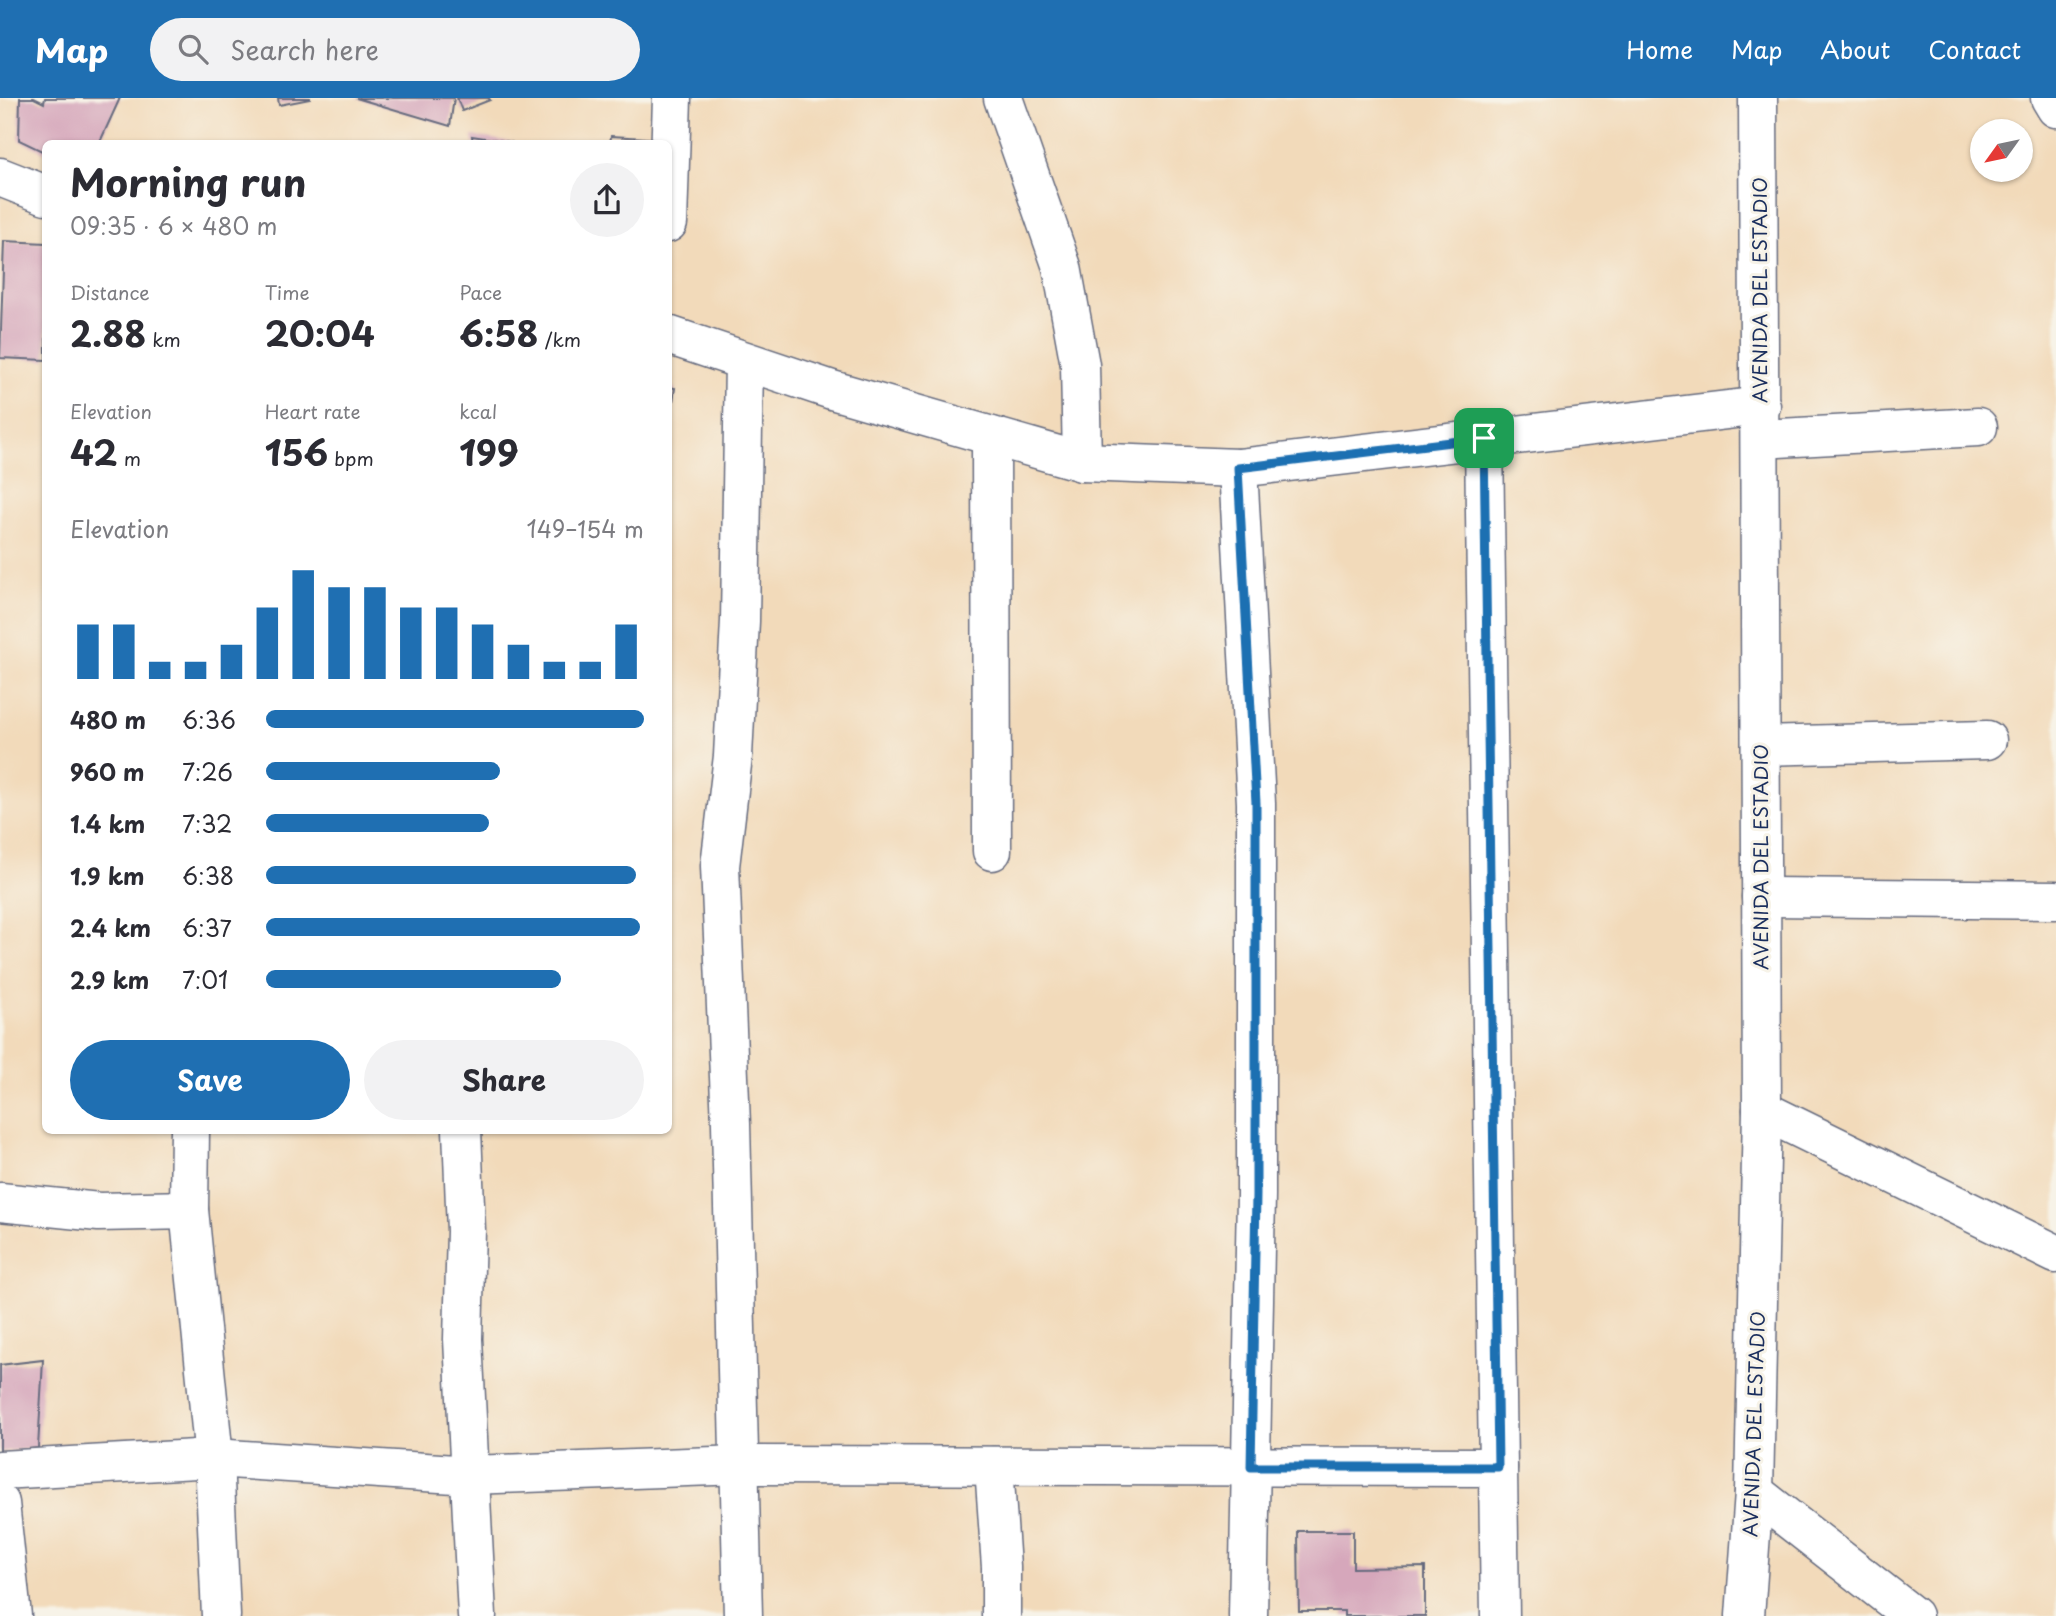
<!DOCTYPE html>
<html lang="en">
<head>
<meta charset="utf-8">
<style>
	:root { --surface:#fff; --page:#f2f2f3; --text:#2b2b33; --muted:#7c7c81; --accent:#1f6fb2 }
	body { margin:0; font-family:"Playpen Sans",sans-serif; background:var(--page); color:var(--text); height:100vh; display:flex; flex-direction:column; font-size:26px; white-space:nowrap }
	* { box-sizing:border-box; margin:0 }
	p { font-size:23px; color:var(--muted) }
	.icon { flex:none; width:38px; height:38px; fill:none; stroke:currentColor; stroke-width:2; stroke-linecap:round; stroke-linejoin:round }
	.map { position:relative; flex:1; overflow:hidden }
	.details { position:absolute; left:42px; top:42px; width:630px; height:994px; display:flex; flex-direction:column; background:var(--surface); border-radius:10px; box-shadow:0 2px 5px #0004 }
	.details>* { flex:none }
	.needle { width:46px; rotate:237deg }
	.tools { position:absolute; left:1970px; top:21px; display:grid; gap:14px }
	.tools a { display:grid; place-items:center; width:63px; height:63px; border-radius:50%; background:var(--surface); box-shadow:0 2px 5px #0004; font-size:35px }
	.pin { position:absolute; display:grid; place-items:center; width:60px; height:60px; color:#fff; margin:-30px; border-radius:14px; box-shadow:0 4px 10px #0006 }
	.round { display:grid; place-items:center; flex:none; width:74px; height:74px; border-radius:37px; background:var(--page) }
	.overview { display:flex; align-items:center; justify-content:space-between; height:119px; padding:0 28px }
	h1 { font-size:38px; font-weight:700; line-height:52px }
	.stats { display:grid; grid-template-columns:repeat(3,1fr); gap:10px; height:119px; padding:7px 28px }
	.stats div { display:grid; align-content:center }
	.stats b { font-size:35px; font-weight:700 }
	.stats small { font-size:19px; font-weight:400 }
	.stats p { font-size:19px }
	.chart { height:196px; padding:14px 28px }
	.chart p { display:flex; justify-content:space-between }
	.chart svg { width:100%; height:126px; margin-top:7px; stroke:var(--accent); stroke-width:6 }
	.cta { display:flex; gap:14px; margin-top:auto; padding:14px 28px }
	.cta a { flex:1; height:80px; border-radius:42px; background:var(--accent); color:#fff; font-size:28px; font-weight:700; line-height:80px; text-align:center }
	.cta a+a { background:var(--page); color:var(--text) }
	ul { padding:0 28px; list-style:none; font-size:23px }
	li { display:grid; grid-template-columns:112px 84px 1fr; align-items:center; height:52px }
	li i { height:18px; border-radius:9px; background:var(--accent) }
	header { display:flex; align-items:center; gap:42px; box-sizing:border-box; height:98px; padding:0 35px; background:var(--accent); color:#fff }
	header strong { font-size:33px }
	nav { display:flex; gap:38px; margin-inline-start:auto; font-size:24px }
	.search { width:490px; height:63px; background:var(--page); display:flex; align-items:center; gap:18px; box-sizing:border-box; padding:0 24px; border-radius:38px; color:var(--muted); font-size:26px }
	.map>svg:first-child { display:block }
	.building { fill:#d6a7bb }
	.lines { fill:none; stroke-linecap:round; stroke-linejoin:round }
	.minor-casing { stroke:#666b7e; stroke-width:41 }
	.minor { stroke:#fff; stroke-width:38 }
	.route-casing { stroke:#fff; stroke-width:14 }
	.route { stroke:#1f6fb2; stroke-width:9 }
	.labels { text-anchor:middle; stroke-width:6; stroke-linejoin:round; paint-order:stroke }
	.street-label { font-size:19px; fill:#1b2f5e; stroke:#f7f3e8 }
</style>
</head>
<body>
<header>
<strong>Map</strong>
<div class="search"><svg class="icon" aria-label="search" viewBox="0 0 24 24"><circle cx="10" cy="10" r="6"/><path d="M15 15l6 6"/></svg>Search here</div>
<nav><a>Home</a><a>Map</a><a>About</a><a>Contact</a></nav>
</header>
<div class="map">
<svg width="2056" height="1518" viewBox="0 0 2056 1518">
	<rect width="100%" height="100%" fill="#f7f3e8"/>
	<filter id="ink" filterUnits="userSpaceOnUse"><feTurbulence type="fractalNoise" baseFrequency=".0143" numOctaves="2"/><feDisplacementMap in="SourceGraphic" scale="14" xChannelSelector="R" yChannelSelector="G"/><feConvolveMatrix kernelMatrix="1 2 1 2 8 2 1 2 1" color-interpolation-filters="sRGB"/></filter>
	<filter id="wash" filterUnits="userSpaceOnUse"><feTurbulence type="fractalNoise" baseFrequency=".00686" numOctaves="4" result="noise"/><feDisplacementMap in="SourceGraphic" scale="28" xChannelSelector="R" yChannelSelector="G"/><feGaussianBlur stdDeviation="1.57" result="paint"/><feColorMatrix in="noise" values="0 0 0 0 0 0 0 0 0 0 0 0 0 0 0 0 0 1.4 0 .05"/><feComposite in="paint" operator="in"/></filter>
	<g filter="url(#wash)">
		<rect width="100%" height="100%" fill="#f2daba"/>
		<g id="blocks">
			<g class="building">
				<polygon points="20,0 34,0 44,5 45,0 120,0 99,46 46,46 46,55 19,42"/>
				<polygon points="278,0 310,0 310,1 279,7"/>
				<polygon points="356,0 454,0 450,28"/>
				<polygon points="457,0 489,0 490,2 462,13"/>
				<polygon points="472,38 511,44 510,46 473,46"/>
				<polygon points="611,38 662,41 662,46 610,46"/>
				<polygon points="4,143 46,145 46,262 0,260"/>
				<polygon points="668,289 675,290 670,323 668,323"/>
				<polygon points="43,1262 38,1350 0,1354 0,1267"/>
				<polygon points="1298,1433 1353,1433 1353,1470 1425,1469 1425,1518 1344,1518 1344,1513 1299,1513"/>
			</g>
		</g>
	</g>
	<g filter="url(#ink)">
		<use href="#blocks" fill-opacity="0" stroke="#666b7e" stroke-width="2"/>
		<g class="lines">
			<g class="minor-casing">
				<g id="minor">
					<polyline points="1003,0 1062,169 1080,267 1082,364"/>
					<polyline points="2050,0 2056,10"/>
					<polyline points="0,79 46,97"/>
					<polyline points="668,125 672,0"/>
					<polyline points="668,237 832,292 1082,364 1238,370 1761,308"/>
					<polyline points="991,338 992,753"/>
					<polyline points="1484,340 1500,1518"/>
					<polyline points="1761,341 1978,329"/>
					<polyline points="1238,370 1256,705 1256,1097 1248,1518"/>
					<polyline points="1761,648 1987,642"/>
					<polyline points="1761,799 2056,802"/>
					<polyline points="1762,1012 2056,1156"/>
					<polyline points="190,1032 189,1112 214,1360 221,1518"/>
					<polyline points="462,1032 466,1133 463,1241 477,1518"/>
					<polyline points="0,1104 99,1114 189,1112"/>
					<polyline points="994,1368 1001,1469 1001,1518"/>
					<polyline points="0,1372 214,1360 470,1377 741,1367 1498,1369"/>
					<polyline points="1754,1394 1913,1518"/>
					<polyline points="0,1405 12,1518"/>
					<polyline points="743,1518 731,1026 720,768 733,658 740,523 744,263"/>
					<polyline points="1745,1518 1754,1394 1762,1012 1758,0"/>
				</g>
			</g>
			<use href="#minor" class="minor"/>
		</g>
	</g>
	<g class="lines" filter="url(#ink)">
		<g class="route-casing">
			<polygon id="route" points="1484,340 1498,1369 1251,1369 1256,1097 1256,705 1238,370"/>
		</g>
		<use href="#route" class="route"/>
	</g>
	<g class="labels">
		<g class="street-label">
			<text transform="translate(1760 192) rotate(-90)" y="7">AVENIDA DEL ESTADIO</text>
			<text transform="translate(1761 759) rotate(-90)" y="7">AVENIDA DEL ESTADIO</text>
			<text transform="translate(1754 1326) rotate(-88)" y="7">AVENIDA DEL ESTADIO</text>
		</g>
	</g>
</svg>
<div class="tools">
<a><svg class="needle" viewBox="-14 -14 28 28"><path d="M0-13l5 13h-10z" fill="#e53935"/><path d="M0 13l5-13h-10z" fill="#7c7c81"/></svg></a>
</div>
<div class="pin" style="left:1484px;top:340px;background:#1e9e55"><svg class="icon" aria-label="arrive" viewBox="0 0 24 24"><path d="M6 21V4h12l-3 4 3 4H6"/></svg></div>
<section class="details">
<div class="overview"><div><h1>Morning run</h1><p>09:35 · 6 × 480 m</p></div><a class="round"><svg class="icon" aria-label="share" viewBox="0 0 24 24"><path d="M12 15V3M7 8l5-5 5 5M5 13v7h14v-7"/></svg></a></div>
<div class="stats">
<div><p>Distance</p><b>2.88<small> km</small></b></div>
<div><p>Time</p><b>20:04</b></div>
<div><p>Pace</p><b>6:58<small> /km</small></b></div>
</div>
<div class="stats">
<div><p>Elevation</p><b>42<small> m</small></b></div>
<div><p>Heart rate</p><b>156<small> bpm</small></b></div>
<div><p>kcal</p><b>199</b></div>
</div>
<div class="chart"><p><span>Elevation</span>149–154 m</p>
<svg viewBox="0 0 160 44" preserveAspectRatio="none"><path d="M5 44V25M15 44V25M25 44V38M35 44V38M45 44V32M55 44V19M65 44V6M75 44V12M85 44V12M95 44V19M105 44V19M115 44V25M125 44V32M135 44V38M145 44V38M155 44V25"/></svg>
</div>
<ul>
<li><b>480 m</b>6:36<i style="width:100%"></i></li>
<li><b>960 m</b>7:26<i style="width:62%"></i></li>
<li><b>1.4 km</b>7:32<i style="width:59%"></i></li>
<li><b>1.9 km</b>6:38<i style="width:98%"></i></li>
<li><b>2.4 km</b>6:37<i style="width:99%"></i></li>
<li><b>2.9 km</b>7:01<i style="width:78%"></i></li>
</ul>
<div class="cta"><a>Save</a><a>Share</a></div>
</section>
</div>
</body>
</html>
